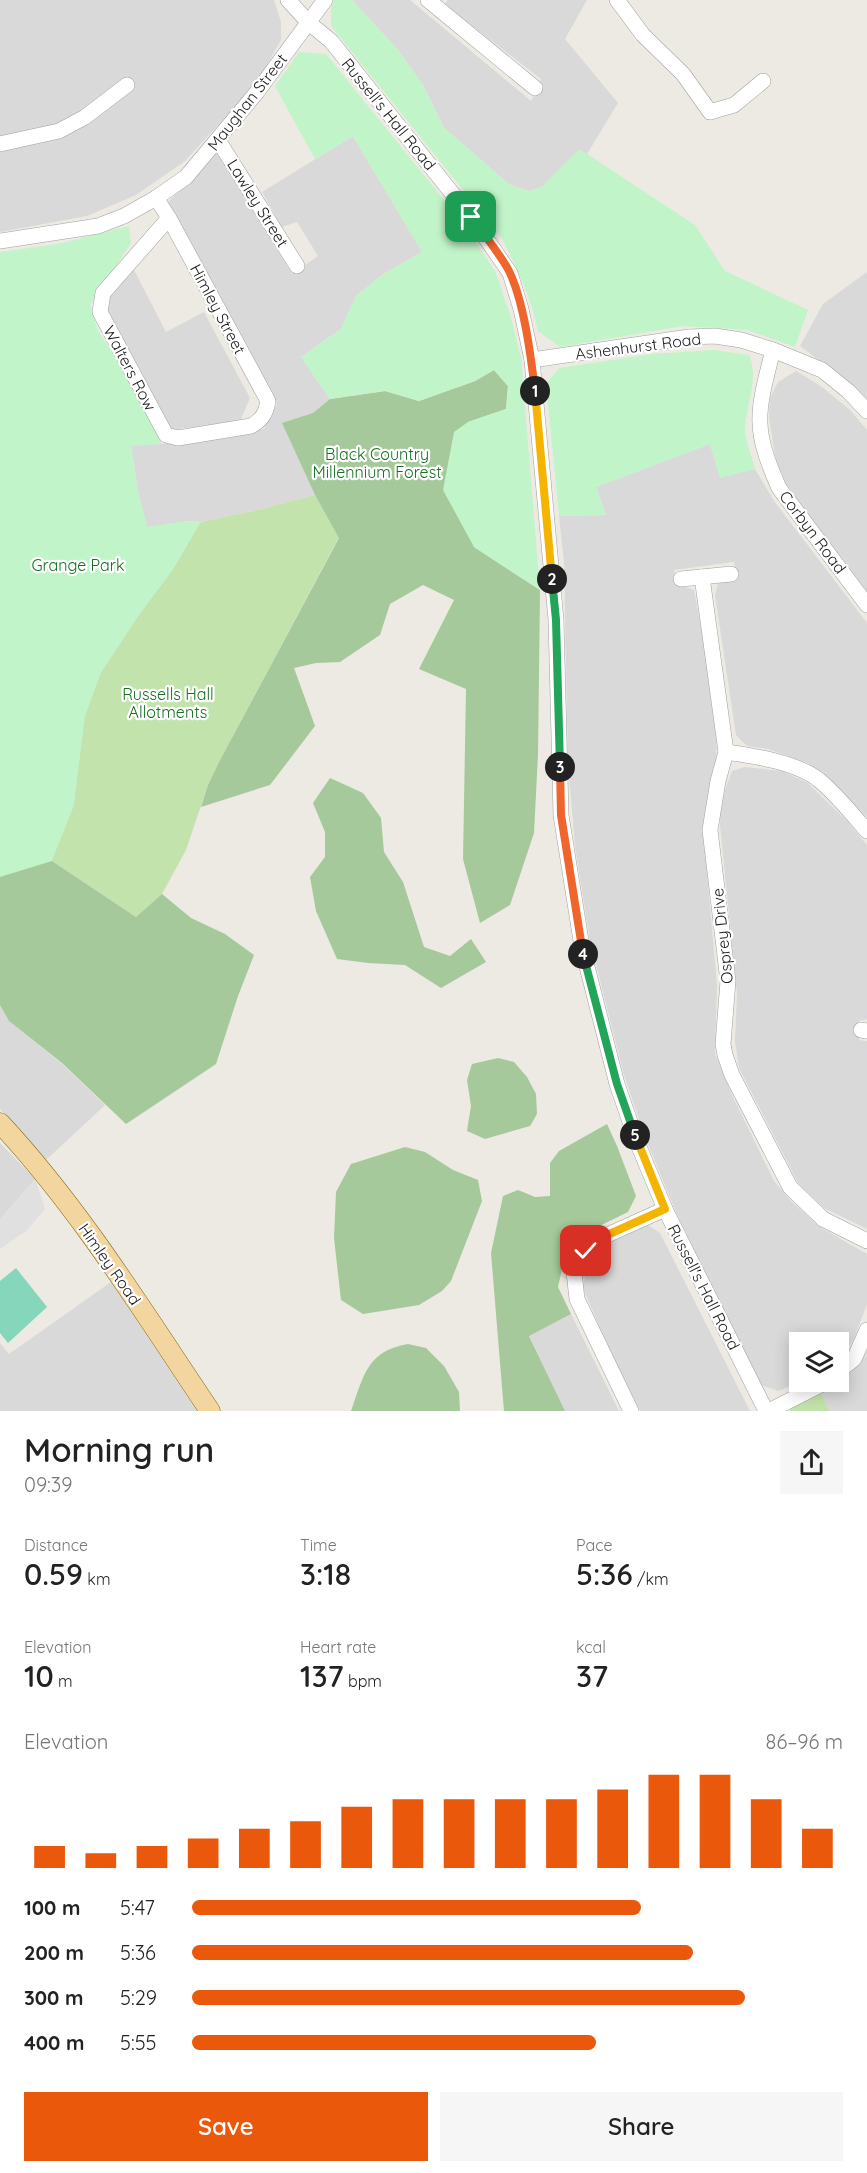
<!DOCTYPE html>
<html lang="en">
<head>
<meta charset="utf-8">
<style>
	:root { --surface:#fff; --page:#f6f6f6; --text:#222; --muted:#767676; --accent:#ea580c }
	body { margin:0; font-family:Quicksand,sans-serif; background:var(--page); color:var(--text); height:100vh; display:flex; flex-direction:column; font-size:22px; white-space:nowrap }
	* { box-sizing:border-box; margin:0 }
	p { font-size:20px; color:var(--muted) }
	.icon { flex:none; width:33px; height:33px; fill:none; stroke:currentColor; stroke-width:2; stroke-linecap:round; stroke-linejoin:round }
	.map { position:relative; height:1411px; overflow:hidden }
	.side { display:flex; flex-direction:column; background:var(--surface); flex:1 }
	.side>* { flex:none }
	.tools { position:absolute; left:789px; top:1332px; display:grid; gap:12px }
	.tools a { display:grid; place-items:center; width:60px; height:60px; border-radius:0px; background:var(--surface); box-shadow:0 3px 15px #0003; font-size:30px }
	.pin { position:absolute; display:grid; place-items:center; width:51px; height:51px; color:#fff; margin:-26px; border-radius:12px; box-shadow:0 3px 9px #0006 }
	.km { position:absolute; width:30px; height:30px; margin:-15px; border-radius:50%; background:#222; color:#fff; font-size:16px; line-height:30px; text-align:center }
	.round { display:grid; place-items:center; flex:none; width:63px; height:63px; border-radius:0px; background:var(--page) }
	.head { display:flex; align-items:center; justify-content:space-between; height:102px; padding:0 24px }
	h1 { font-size:33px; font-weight:600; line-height:45px }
	.metrics { display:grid; grid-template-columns:repeat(3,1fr); gap:9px; height:102px; padding:6px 24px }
	.metrics div { display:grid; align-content:center }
	.metrics b { font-size:30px; font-weight:600 }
	.metrics small { font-size:16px; font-weight:400 }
	.metrics p { font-size:16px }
	.chart { height:168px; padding:12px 24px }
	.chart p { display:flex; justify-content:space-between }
	.chart svg { width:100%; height:108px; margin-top:6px; stroke:var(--accent); stroke-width:6 }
	.cta { display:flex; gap:12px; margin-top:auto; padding:12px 24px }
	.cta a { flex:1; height:69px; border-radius:0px; background:var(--accent); color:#fff; font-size:24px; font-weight:600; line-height:69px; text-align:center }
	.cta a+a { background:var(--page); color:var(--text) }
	ul { padding:0 24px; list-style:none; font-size:20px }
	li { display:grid; grid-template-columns:96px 72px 1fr; align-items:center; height:45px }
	li i { height:15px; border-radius:8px; background:var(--accent) }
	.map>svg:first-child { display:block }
	.residential { fill:#dad9d9 }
	.grass { fill:#c3e3ac }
	.forest { fill:#a5c99a }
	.park { fill:#c2f4c9 }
	.pitch { fill:#86d6bc }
	.parking { fill:#e0e0e0 }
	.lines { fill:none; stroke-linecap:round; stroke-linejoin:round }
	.minor-casing { stroke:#a0a0a0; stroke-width:16 }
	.major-casing { stroke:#88670c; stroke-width:21 }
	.minor { stroke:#fff; stroke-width:15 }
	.major { stroke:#f3d5a0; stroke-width:20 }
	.split-1-casing { stroke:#fff; stroke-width:12 }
	.split-2-casing { stroke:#fff; stroke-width:12 }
	.split-3-casing { stroke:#fff; stroke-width:12 }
	.split-4-casing { stroke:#fff; stroke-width:12 }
	.split-5-casing { stroke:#fff; stroke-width:12 }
	.split-6-casing { stroke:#fff; stroke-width:12 }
	.split-1 { stroke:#f0652b; stroke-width:8 }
	.split-2 { stroke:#f5b400; stroke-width:8 }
	.split-3 { stroke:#22a559; stroke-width:8 }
	.split-4 { stroke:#f0652b; stroke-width:8 }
	.split-5 { stroke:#22a559; stroke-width:8 }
	.split-6 { stroke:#f5b400; stroke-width:8 }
	.labels { text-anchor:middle; stroke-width:4.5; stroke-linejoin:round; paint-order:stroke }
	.street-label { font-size:16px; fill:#1c1c1c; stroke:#fff }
	.park-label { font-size:16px; fill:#147022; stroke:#fff }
</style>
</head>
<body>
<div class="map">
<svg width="867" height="1411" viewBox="0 0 867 1411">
	<rect width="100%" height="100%" fill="#eceae2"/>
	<g class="residential">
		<polygon points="0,0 274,0 281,22 281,40 264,70 231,111 185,161 136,195 87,216 0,232"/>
		<polygon points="352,0 410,0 531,101 541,79 444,4 448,0 587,0 565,39 618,103 587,154 579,150 542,187 529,191 510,185 444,128 423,85 398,50"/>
		<polygon points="353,136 422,252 382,275 356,296 341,329 301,357 330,399 313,413 283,424 315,495 262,509 201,522 187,521 147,528 138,490 131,445 162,444 264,429 277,404 167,203 216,152 292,274 318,256 297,222 282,227 262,192"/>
		<polygon points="134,270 166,332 204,312 250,398 240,421 170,430 105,305 109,295"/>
		<polygon points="867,272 867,400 857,389 800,346 823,304"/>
		<polygon points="796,371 822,387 850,410 867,430 867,592 787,486 776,462 769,418 770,398 778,382"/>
		<polygon points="710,444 720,477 755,469 774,501 867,623 867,817 828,778 808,763 768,749 747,746 736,735 715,595 718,584 725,579 737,577 734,562 674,570 677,584 694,590 712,687 717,735 716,759 703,828 717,985 715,1054 732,1095 774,1181 792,1202 820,1227 867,1254 867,1304 854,1339 839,1359 838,1342 800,1342 801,1382 778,1391 762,1385 755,1376 676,1212 645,1137 624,1075 590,941 575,846 568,764 564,562 559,516 606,515 596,487"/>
		<polygon points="744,767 782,771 808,783 848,822 867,845 867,1019 859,1021 859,1040 867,1041 867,1229 824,1208 798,1183 739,1068 735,1041 737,994 719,815 725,790 732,771"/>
		<polygon points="0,1005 9,1021 61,1063 105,1105 46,1160 0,1109"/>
		<polygon points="0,1143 35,1179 0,1219"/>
		<polygon points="648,1225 660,1233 750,1411 640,1411 608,1346 583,1288 586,1269 592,1256 619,1237"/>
		<polygon points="111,1282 197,1411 0,1411 0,1343 9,1354"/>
		<polygon points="571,1314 619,1411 565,1411 529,1335"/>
		<polygon points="867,1352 867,1411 829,1411 821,1393 840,1382 859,1365"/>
	</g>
	<g class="grass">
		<polygon points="315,495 339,537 219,762 208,785 186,850 162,894 136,917 52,861 74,806 85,717 101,673 140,614 173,570 201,522 262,509"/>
		<polygon points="821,1393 829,1411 790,1411 791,1408"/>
	</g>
	<g class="forest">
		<polygon points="494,370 508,386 506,409 468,422 474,547 540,590 538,755 534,833 510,905 480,923 463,859 466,689 419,669 454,600 423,585 390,604 380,635 340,662 316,663 294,668 315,726 270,785 201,807 208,785 219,762 339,538 315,495 282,423 313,413 330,399 385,391 419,401 475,381"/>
		<polygon points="201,522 173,570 140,614 101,673 85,717 74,806 52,861 136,917 162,894 191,918 225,934 254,955 238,996 216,1064 126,1124 62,1063 9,1021 0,1005 0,788"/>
		<polygon points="330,778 363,793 381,818 384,852 403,882 424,947 450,956 471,939 486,962 441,988 405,965 368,963 337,959 316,911 310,877 325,857 325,832 313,803"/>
		<polygon points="498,1058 514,1062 527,1077 536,1094 537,1114 530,1126 485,1139 467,1131 471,1106 467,1080 472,1064"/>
		<polygon points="607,1124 617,1146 636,1196 628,1212 583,1234 563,1265 558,1287 571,1314 529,1336 565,1411 504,1411 491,1253 503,1196 518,1190 535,1197 550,1196 550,1163 559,1151"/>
		<polygon points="405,1147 425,1152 453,1170 478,1180 482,1201 451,1281 442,1291 419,1305 363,1314 341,1300 334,1238 336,1192 351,1164"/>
		<path d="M408 1344 426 1348 444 1366 459 1392 460 1411H351C364 1375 367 1351 408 1344Z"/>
	</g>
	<g class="park">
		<path d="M334 0H352L398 50 423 85 444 128 510 185 529 191 542 187 579 150 587 154 695 225 725 271 808 310 795 347 747 330 683 326 560 347 538 331C531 297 517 267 501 237L331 26V6Z"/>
		<polygon points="299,52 326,54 461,221 495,271 510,314 521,358 540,590 474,547 443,490 454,432 468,422 506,409 508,386 494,370 475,381 419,401 385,391 330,399 301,357 341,329 356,296 382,275 422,252 353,136 315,159 275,86"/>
		<polygon points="129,226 131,243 90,305 98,331 124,370 162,444 131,446 138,490 147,527 187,521 201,522 173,570 140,614 101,673 85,717 74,806 52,861 0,877 0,252 58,244"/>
		<path d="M714 350 749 355C760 379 745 405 745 431 746 443 752 457 755 469L720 478 710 444 596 487 606 515 559 516 546 384 559 368 652 354Z"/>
	</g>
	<polygon class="pitch" points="16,1268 47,1307 8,1343 0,1333 0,1281"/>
	<polygon class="parking" points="35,1179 45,1209 26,1231 0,1249 0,1219"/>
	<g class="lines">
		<g class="minor-casing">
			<g id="minor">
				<polyline points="288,0 309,23 331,41 471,217 510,273 521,309 532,360 556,620 561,815 582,947 617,1084 637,1142 665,1209 766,1411"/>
				<polyline points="428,0 535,88"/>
				<polyline points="617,0 643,35 683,74 710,112 734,105 763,81"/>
				<polyline points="218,140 297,266"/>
				<polyline points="0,144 59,131 85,117 127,85"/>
				<path d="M156 198 169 218 268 401C266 413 262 420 251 426L178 438 166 435 100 312 103 293 169 218"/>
				<polyline points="0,241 98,226 124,216 156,198 186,177 257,92 325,0"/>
				<path d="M773 350C757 413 752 427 779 488L867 605"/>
				<polyline points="532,360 689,337 715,336 741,340 773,350 822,370 848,391 867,411"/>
				<polyline points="702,577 726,752 718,781 710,830 728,981 723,1044 725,1055 732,1075 790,1187 823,1219 867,1241"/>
				<polyline points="681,579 731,574"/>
				<path d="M726 752C754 756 796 762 819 780 837 795 852 814 867 831"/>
				<polyline points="861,1030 867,1031"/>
				<polyline points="838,1372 854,1359 867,1330"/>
				<polyline points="631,1411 577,1299 574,1272 579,1261 594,1243 605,1236 665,1209"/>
				<polyline points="769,1411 826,1382"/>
			</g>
		</g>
		<g class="major-casing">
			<path id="major" d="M0 1123C81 1210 144 1313 210 1411"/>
		</g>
		<use href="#minor" class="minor"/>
		<use href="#major" class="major"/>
	</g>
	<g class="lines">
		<g class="split-1-casing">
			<path id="split-1" d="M471 217C484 235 499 252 509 271 524 301 531 357 535 391"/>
		</g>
		<g class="split-2-casing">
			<polyline id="split-2" points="535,391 552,579"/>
		</g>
		<g class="split-3-casing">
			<polyline id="split-3" points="552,579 556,620 560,767"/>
		</g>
		<g class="split-4-casing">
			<polyline id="split-4" points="560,767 561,815 583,954"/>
		</g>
		<g class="split-5-casing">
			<polyline id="split-5" points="583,954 617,1084 635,1135"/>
		</g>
		<g class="split-6-casing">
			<polyline id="split-6" points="586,1251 605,1236 665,1209 635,1135"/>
		</g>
		<use href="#split-1" class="split-1"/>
		<use href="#split-2" class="split-2"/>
		<use href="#split-3" class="split-3"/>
		<use href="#split-4" class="split-4"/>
		<use href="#split-5" class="split-5"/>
		<use href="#split-6" class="split-6"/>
	</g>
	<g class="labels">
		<g class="street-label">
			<text transform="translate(247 102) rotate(-52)" y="6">Maughan Street</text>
			<text transform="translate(389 114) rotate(51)" y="6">Russell's Hall Road</text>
			<text transform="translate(258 203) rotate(58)" y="6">Lawley Street</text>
			<text transform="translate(218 309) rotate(62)" y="6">Himley Street</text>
			<text transform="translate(638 346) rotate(-7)" y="6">Ashenhurst Road</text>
			<text transform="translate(130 368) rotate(62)" y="6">Walters Row</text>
			<text transform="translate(813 532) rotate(53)" y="6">Corbyn Road</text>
			<text transform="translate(722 936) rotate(-96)" y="6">Osprey Drive</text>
			<text transform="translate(110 1264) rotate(55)" y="6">Himley Road</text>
			<text transform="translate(704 1287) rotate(63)" y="6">Russell's Hall Road</text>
		</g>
		<g class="park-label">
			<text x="377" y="460">Black Country<tspan x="377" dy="18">Millennium Forest</tspan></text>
			<text x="78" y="571">Grange Park</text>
			<text x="168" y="700">Russells Hall<tspan x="168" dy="18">Allotments</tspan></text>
		</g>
	</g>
</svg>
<div class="tools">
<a><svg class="icon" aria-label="layers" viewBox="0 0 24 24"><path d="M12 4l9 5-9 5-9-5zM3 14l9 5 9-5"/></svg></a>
</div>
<div class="pin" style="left:471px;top:217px;background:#1e9e55"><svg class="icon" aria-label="arrive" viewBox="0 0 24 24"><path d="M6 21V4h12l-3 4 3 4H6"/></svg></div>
<div class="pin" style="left:586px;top:1251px;background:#d93025"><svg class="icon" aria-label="check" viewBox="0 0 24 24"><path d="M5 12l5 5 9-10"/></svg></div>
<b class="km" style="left:535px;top:391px">1</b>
<b class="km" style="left:552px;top:579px">2</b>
<b class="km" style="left:560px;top:767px">3</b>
<b class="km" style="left:583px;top:954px">4</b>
<b class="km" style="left:635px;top:1135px">5</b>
</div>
<section class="side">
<div class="head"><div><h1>Morning run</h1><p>09:39</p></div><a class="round"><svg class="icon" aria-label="share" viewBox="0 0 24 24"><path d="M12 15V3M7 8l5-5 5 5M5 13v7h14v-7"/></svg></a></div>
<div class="metrics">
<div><p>Distance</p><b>0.59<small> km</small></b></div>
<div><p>Time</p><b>3:18</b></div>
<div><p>Pace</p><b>5:36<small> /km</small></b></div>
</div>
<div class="metrics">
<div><p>Elevation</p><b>10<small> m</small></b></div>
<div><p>Heart rate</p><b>137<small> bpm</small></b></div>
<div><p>kcal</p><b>37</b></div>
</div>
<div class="chart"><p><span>Elevation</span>86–96 m</p>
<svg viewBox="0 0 160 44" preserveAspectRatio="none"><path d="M5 44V35M15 44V38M25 44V35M35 44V32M45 44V28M55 44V25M65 44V19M75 44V16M85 44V16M95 44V16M105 44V16M115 44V12M125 44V6M135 44V6M145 44V16M155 44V28"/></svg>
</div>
<ul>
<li><b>100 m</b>5:47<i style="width:69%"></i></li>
<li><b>200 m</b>5:36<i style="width:77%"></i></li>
<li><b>300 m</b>5:29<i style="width:85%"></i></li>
<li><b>400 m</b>5:55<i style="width:62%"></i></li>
</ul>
<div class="cta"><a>Save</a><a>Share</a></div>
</section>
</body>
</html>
